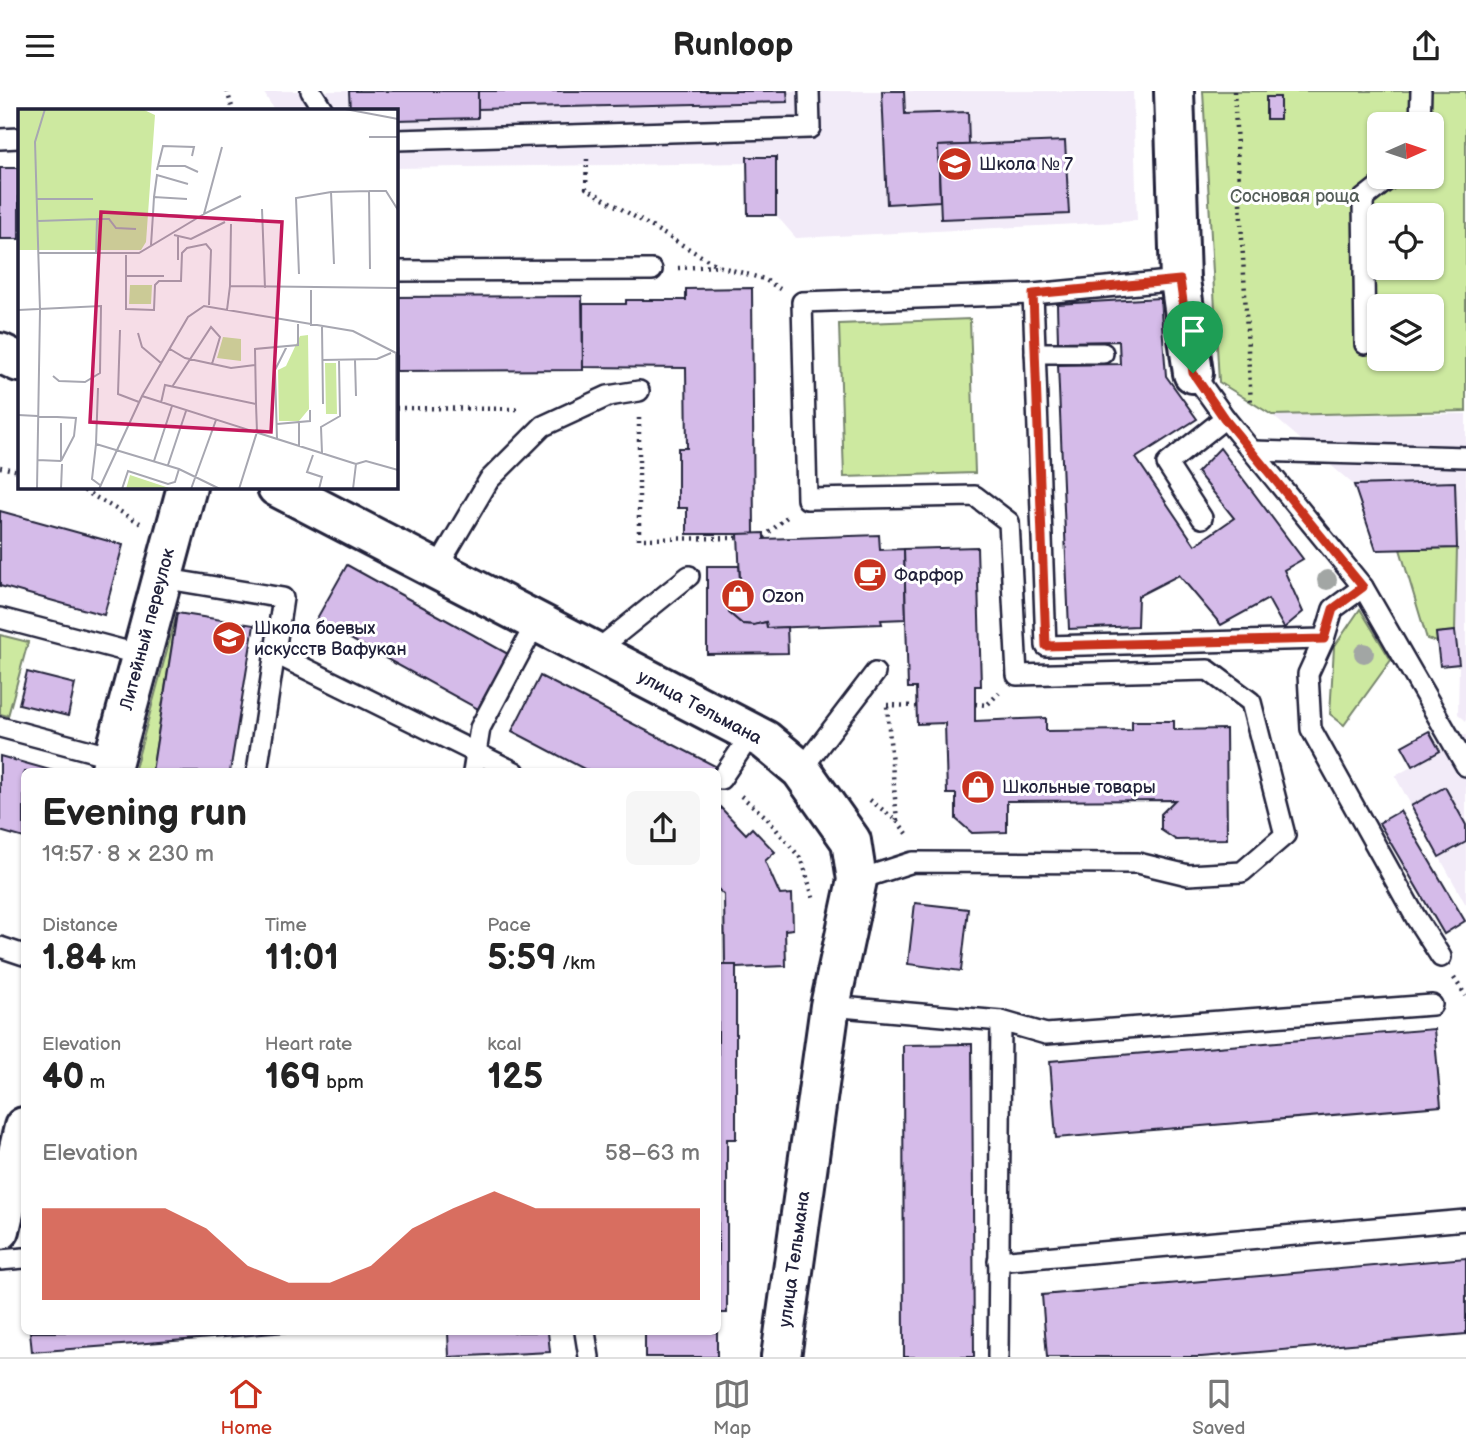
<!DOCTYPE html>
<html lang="en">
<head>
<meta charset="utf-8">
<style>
	:root { --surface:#fff; --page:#f6f6f6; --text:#222; --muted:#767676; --line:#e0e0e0; --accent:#c8321e }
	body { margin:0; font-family:"Balsamiq Sans",sans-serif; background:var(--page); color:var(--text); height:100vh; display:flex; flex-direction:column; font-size:26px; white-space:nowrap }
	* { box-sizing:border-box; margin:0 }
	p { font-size:23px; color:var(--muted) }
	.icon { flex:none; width:38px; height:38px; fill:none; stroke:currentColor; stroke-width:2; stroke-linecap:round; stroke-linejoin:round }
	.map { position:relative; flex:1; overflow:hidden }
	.panel { position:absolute; left:21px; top:677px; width:700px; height:567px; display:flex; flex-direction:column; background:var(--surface); border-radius:10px; box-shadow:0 2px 5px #0004 }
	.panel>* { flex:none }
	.needle { width:46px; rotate:87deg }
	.controls { position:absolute; left:1367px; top:21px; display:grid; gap:14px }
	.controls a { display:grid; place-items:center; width:77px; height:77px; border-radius:10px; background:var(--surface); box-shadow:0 2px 5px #0004; font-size:35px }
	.pin { position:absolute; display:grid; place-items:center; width:60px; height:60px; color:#fff; margin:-72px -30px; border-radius:50% 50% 50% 0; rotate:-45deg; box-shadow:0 0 7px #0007 }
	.pin .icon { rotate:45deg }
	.round { display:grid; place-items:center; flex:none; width:74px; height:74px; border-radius:10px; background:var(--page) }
	.head { display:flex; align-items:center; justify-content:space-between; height:119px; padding:0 21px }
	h1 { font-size:38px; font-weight:600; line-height:52px }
	.metrics { display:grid; grid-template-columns:repeat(3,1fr); gap:10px; height:119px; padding:7px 21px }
	.metrics div { display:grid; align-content:center }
	.metrics b { font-size:35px; font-weight:600 }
	.metrics small { font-size:19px; font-weight:400 }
	.metrics p { font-size:19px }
	.chart { height:196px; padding:14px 21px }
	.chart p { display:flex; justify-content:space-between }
	.chart svg { width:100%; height:126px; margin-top:7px; fill:var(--accent); opacity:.7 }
	header { display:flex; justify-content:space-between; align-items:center; height:91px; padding:0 21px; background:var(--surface); font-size:32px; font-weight:600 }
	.tabs { display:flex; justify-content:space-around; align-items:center; height:98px; border-top:2px solid var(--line); background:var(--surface); font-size:19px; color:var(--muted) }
	.tabs a { display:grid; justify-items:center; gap:4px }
	.tabs .selected { color:var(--accent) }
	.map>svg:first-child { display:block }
	.built { fill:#f2ebf8 }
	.green { fill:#cde9a0; stroke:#78866e; stroke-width:2; fill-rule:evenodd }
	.building { fill:#d5bbe9; stroke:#22223b; stroke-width:2 }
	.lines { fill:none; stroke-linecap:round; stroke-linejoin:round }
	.lane-casing { stroke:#22223b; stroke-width:24 }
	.street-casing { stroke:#22223b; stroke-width:44 }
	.path { stroke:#22223b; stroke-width:4.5; stroke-dasharray:2 5; stroke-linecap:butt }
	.lane { stroke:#fff; stroke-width:19 }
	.street { stroke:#fff; stroke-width:38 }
	.tree { fill:#a2a6a4 }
	.route-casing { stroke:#fff; stroke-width:14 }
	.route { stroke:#c8321e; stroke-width:9 }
	.labels { text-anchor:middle; stroke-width:6; stroke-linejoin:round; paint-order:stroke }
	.poi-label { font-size:18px; fill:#22223b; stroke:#fff; text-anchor:start }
	.park-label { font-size:18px; fill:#555e59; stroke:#fff }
	.street-label { font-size:18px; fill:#22223b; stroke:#fff }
	.inset-road { fill:none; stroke:#a7a7b1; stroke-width:2 }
	.view { fill:#c2185b; fill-opacity:0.15; stroke:#c2185b; stroke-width:3.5 }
	.inset-edge { fill:none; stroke:#22223b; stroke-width:3.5 }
</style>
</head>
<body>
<header><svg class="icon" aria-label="menu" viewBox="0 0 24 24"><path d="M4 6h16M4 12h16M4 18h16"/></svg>Runloop<svg class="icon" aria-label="share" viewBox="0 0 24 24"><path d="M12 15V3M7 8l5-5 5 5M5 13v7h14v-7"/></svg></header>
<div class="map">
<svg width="1466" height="1266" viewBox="0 0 1466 1266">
	<rect width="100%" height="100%" fill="#fff"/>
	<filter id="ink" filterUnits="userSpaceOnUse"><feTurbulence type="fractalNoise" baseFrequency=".0143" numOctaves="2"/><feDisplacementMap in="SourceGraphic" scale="14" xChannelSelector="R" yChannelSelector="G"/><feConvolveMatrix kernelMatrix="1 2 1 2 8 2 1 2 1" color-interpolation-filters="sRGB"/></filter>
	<g filter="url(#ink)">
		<g class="built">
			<polygon points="263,0 1133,0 1137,130 796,147 776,124 775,66 748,66 748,72 396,77 396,19 274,19"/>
			<polygon points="1466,323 1466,630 1458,623 1459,573 1455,540 1457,457 1376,459 1354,394 1272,324"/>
			<polygon points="1429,640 1440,660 1452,648 1466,644 1466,814 1395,685 1413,675 1402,655"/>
		</g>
		<g class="green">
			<path d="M1203 0H1466V320L1272 324 1219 291ZM1379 33H1432V86H1379ZM1379 124H1432V177H1379ZM1379 215H1432V268H1379Z"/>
			<polygon points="970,228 975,382 844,386 839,233"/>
			<polygon points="1457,457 1455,540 1436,542 1437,551 1427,548 1400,458"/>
			<polygon points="1360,518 1391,569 1344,634 1330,623 1334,556"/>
			<polygon points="177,522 152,681 134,681"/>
			<polygon points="0,544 28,551 8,625 0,623"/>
		</g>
		<g class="building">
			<polygon points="349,0 478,0 478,27 396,29 396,19 350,19"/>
			<polygon points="478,0 787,0 788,11 478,18"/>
			<polygon points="882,0 904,0 905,23 968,21 969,54 938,55 940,110 887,113"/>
			<rect x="1266" y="6" width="14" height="22"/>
			<polygon points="1065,50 1069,123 941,128 938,55"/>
			<polygon points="747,66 776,66 776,124 748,124"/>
			<rect x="0" y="77" width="19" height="71"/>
			<polygon points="752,197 754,443 687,443 687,417 678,417 678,357 687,357 686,277 583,276 583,213 626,213 626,209 686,209 686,198"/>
			<polygon points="582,205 583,279 396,280 396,206"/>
			<polygon points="1160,207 1166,285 1197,328 1136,367 1195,454 1234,427 1197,381 1220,357 1303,468 1284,479 1303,521 1284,537 1268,508 1221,534 1179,484 1138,505 1137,535 1069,538 1058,274 1120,273 1119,250 1058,251 1057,213"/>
			<polygon points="1455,391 1457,457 1376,459 1354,394"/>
			<polygon points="0,420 123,454 104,524 0,495"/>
			<polygon points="764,442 764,448 879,444 880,459 904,458 906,528 881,529 882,533 767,537 766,531 754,534 742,533 729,522 727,509 729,498 740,490 738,443"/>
			<polygon points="977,456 981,595 975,595 975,630 1046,627 1046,640 1132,639 1132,630 1174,630 1174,639 1226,638 1227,748 1176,749 1161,739 1161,723 1175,709 1007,710 1007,741 972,742 956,728 956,703 947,703 945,632 917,633 916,597 908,597 904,458"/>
			<polygon points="347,474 508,563 478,618 316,529"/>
			<polygon points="707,475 739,475 740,490 729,498 727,509 729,522 742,533 754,534 766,531 767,537 787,536 788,562 707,563"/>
			<polygon points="177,522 254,534 230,681 152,681"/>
			<polygon points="1455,540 1459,573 1440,575 1436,542"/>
			<polygon points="27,581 75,593 68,625 19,613"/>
			<polygon points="540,585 715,675 712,681 590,681 512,640"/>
			<polygon points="1429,640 1440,660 1413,675 1402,655"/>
			<polygon points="0,665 57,681 24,681 24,747 0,740"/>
			<polygon points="1445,696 1466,734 1466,751 1439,766 1411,715"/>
			<polygon points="720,716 746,743 752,737 775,761 765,770 780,804 792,803 793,838 785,839 786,875 736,877 736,874 725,874 724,804 718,798 718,719"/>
			<polygon points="1400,720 1465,830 1444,843 1379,732"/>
			<polygon points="915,812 968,818 961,880 908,873"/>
			<polygon points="718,874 736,874 736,1048 727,1048 727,1222 718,1222"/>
			<polygon points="1434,938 1441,1015 1056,1047 1050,970"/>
			<polygon points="972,953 974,1266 904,1266 903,954"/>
			<polygon points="1466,1167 1466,1243 1201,1266 1047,1266 1042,1204"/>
			<polygon points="30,1241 288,1241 32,1261"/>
			<polygon points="448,1241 548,1241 550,1261 449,1266"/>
			<rect x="645" y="1241" width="72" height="25"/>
		</g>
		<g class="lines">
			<g class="lane-casing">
				<g id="lane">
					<polyline points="311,0 323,19"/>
					<polyline points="1420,33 1421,0"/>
					<polyline points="0,48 19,47"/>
					<polyline points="396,49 810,37 809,0"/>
					<polyline points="396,180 652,179"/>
					<polyline points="1033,203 1046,555 1324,548"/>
					<polyline points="1365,253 1363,108 1391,86"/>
					<polyline points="1035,262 1103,262"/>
					<polyline points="1193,282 1225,327 1363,496 1466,675"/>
					<polyline points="1253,360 1466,366"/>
					<polyline points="1202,427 1167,373 1225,327"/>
					<polyline points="437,477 489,389 543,335 608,305 639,300"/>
					<polyline points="161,487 283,507 257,681"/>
					<polyline points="1363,496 1333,518 1324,548 1308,583 1311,638 1416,827 1441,866"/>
					<polyline points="0,527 141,564"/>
					<polyline points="596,560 689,485"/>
					<polyline points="274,562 515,681"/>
					<polyline points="0,636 113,666"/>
					<polyline points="801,679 875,582"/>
					<polyline points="473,681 480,637 537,530"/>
					<polyline points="721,688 752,642"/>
					<polyline points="857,789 913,771 1138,772 1188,784 1242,781 1285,744 1251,611 1208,579 1017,584 1009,431 975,405 807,408 802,211 1033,203 1180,189"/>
					<polyline points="0,856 24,864"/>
					<polyline points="830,915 1001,930 998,1266"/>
					<polyline points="1001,930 1046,943 1432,914"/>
					<polyline points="0,1169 24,1167"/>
					<polyline points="998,1170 1466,1129"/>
					<polyline points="585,1241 589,1266"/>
				</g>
			</g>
			<g class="street-casing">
				<g id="street">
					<polyline points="1174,0 1180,189 1193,282"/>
					<polyline points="0,262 19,271"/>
					<polyline points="277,396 765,649 801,679 851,750 857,789 830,915 781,1266"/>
					<polyline points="110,681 187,396"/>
					<polyline points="0,1139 24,1036"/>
				</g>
			</g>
			<g class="path">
				<polyline points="227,0 233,19"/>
				<polyline points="1234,0 1251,314"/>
				<polyline points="587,68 586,97 718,175"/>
				<polyline points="678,177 718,175 764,188 780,198"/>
				<polyline points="396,317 521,318"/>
				<polyline points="639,327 639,448 738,447"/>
				<polyline points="0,376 19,380"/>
				<polyline points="78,396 140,432"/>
				<polyline points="764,446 788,425"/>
				<polyline points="975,613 987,614 999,602"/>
				<polyline points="887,614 916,615"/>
				<polyline points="741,705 765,725 802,769 814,810"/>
				<polyline points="870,709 897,730 887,615"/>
				<polyline points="897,730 910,746"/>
				<polyline points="1454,887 1466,905"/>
			</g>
			<use href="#lane" class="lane"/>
			<use href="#street" class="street"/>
		</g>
		<g class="tree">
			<circle cx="1327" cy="489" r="10"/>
			<circle cx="1364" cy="562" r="10"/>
		</g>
	</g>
	<g class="lines" filter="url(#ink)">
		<g class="route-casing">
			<polygon id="route" points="1180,189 1193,282 1224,327 1363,496 1333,518 1324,548 1046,555 1033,203"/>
		</g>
		<use href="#route" class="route"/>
	</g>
	<defs>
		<g id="school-disc" transform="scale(1.75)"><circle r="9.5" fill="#c8321e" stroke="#fff"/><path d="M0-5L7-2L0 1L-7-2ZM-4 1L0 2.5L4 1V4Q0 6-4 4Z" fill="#fff"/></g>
		<g id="cafe-disc" transform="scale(1.75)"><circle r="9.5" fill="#c8321e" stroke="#fff"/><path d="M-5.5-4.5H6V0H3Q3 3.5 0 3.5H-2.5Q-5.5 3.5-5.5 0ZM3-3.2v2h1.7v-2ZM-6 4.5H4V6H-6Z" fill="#fff"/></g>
		<g id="shop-disc" transform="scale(1.75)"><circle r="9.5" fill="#c8321e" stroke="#fff"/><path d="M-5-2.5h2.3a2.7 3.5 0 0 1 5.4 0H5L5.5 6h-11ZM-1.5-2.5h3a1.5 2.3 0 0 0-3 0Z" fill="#fff"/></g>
	</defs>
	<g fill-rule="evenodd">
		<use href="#school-disc" x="955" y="73"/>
		<use href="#cafe-disc" x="870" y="484"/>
		<use href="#shop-disc" x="738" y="505"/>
		<use href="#school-disc" x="229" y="547"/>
		<use href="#shop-disc" x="978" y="696"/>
	</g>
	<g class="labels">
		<g class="poi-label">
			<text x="979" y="79">Школа № 7</text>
			<text x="894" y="490">Фарфор</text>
			<text x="762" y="511">Ozon</text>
			<text x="254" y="543">Школа боевых<tspan x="254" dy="21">искусств Вафукан</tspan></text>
			<text x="1002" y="702">Школьные товары</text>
		</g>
		<g class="park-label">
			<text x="1295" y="111">Сосновая роща</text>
		</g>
		<g class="street-label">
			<text transform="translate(147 538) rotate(-75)" y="6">Литейный переулок</text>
			<text transform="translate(700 616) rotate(28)" y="6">улица Тельмана</text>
			<text transform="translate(794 1168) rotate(-82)" y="6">улица Тельмана</text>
		</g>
	</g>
	<g transform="translate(18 18)">
		<rect width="380" height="380" fill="#fff"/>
		<path d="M0 0H124L137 6 128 133 123 141H0ZM112 176H134L133 195H111ZM290 226 291 300 281 312H261L260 261 268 257 282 227ZM205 228 223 230V252L199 249ZM307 254H318L319 305H308ZM112 366 151 379 108 380Z" fill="#cde9a0"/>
		<path class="inset-road" d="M327 0 380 10M351 28H380M204 38 186 105 223 87M140 57 145 37 176 38 174 47M139 61 140 57H167L180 63M351 82H368L380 101M136 88 139 66 170 75M19 90H75M244 100 247 179M135 105 136 88 169 90M79 110H91L98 119 118 120M20 112 79 110 78 145M156 126 173 130 207 113M133 136 135 105 167 107M21 144H121L186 105M108 146V200L136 201 137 176 141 172H163L164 144 169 139 188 135 193 141 191 196M160 151V128M316 155 313 83 351 82 352 160M281 165 278 89 313 83M109 167H146M212 177 213 115M0 201 83 197 82 264 67 273 41 272 35 267M209 201 212 177 380 179M293 217V181M304 218 305 295M102 221 100 285 121 293M120 224 124 238 143 254M152 240 167 249 213 259 237 256M378 245V332M304 251 359 250 373 244M337 251 338 287M154 278 193 218 202 228 194 255M80 279 78 335 161 360 202 380M124 287 338 355M143 294 147 276 238 295 239 323 221 380M238 295 237 240 280 236V215M0 306 58 309 56 327 43 352M281 314V337M259 315 292 312V301M259 330 257 261 269 237M78 335 74 370 82 376M304 344 303 318 322 307 321 251M295 346 289 363 304 368 301 380M19 351 43 352M43 351V314M136 352 154 297M338 355 348 352 380 361M150 356 168 302M19 380 22 201 17 33 27 0M43 380 44 355M81 380 124 287 170 208 186 197 335 222 380 245M104 380 110 362 150 375 157 373 161 360M173 380 198 311M335 380 338 355"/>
		<path class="view" d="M83 103 264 113 253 323 72 313Z"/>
		<rect width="380" height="380" class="inset-edge"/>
	</g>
</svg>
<div class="controls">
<a><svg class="needle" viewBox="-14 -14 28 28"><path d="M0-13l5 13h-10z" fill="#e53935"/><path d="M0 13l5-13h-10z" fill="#767676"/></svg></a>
<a><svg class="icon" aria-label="locate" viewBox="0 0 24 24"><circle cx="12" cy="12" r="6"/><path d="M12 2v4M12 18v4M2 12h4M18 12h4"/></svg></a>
<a><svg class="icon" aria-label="layers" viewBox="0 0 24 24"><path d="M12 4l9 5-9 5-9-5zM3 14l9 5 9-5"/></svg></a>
</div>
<div class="pin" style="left:1193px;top:282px;background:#1e9e55"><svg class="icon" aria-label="arrive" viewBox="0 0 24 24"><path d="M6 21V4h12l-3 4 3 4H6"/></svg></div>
<section class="panel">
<div class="head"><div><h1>Evening run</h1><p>19:57 · 8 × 230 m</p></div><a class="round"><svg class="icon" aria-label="share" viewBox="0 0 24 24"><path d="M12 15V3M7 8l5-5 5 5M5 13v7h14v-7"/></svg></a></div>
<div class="metrics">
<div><p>Distance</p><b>1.84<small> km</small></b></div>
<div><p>Time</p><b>11:01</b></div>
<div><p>Pace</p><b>5:59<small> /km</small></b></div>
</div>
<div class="metrics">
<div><p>Elevation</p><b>40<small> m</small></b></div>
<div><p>Heart rate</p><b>169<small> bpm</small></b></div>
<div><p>kcal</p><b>125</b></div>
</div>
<div class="chart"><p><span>Elevation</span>58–63 m</p>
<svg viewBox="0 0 160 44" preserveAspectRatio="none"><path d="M0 44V12L10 12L20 12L30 12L40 19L50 32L60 38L70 38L80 32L90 19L100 12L110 6L120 12L130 12L140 12L150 12L160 12V44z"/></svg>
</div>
</section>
</div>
<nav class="tabs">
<a class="selected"><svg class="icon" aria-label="home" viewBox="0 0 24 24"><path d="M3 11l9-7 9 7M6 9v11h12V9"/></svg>Home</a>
<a><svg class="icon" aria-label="map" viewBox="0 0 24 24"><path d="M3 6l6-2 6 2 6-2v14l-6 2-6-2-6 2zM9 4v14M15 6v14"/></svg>Map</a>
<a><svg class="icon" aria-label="saved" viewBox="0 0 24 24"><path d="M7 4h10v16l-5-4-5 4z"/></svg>Saved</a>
</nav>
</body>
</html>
